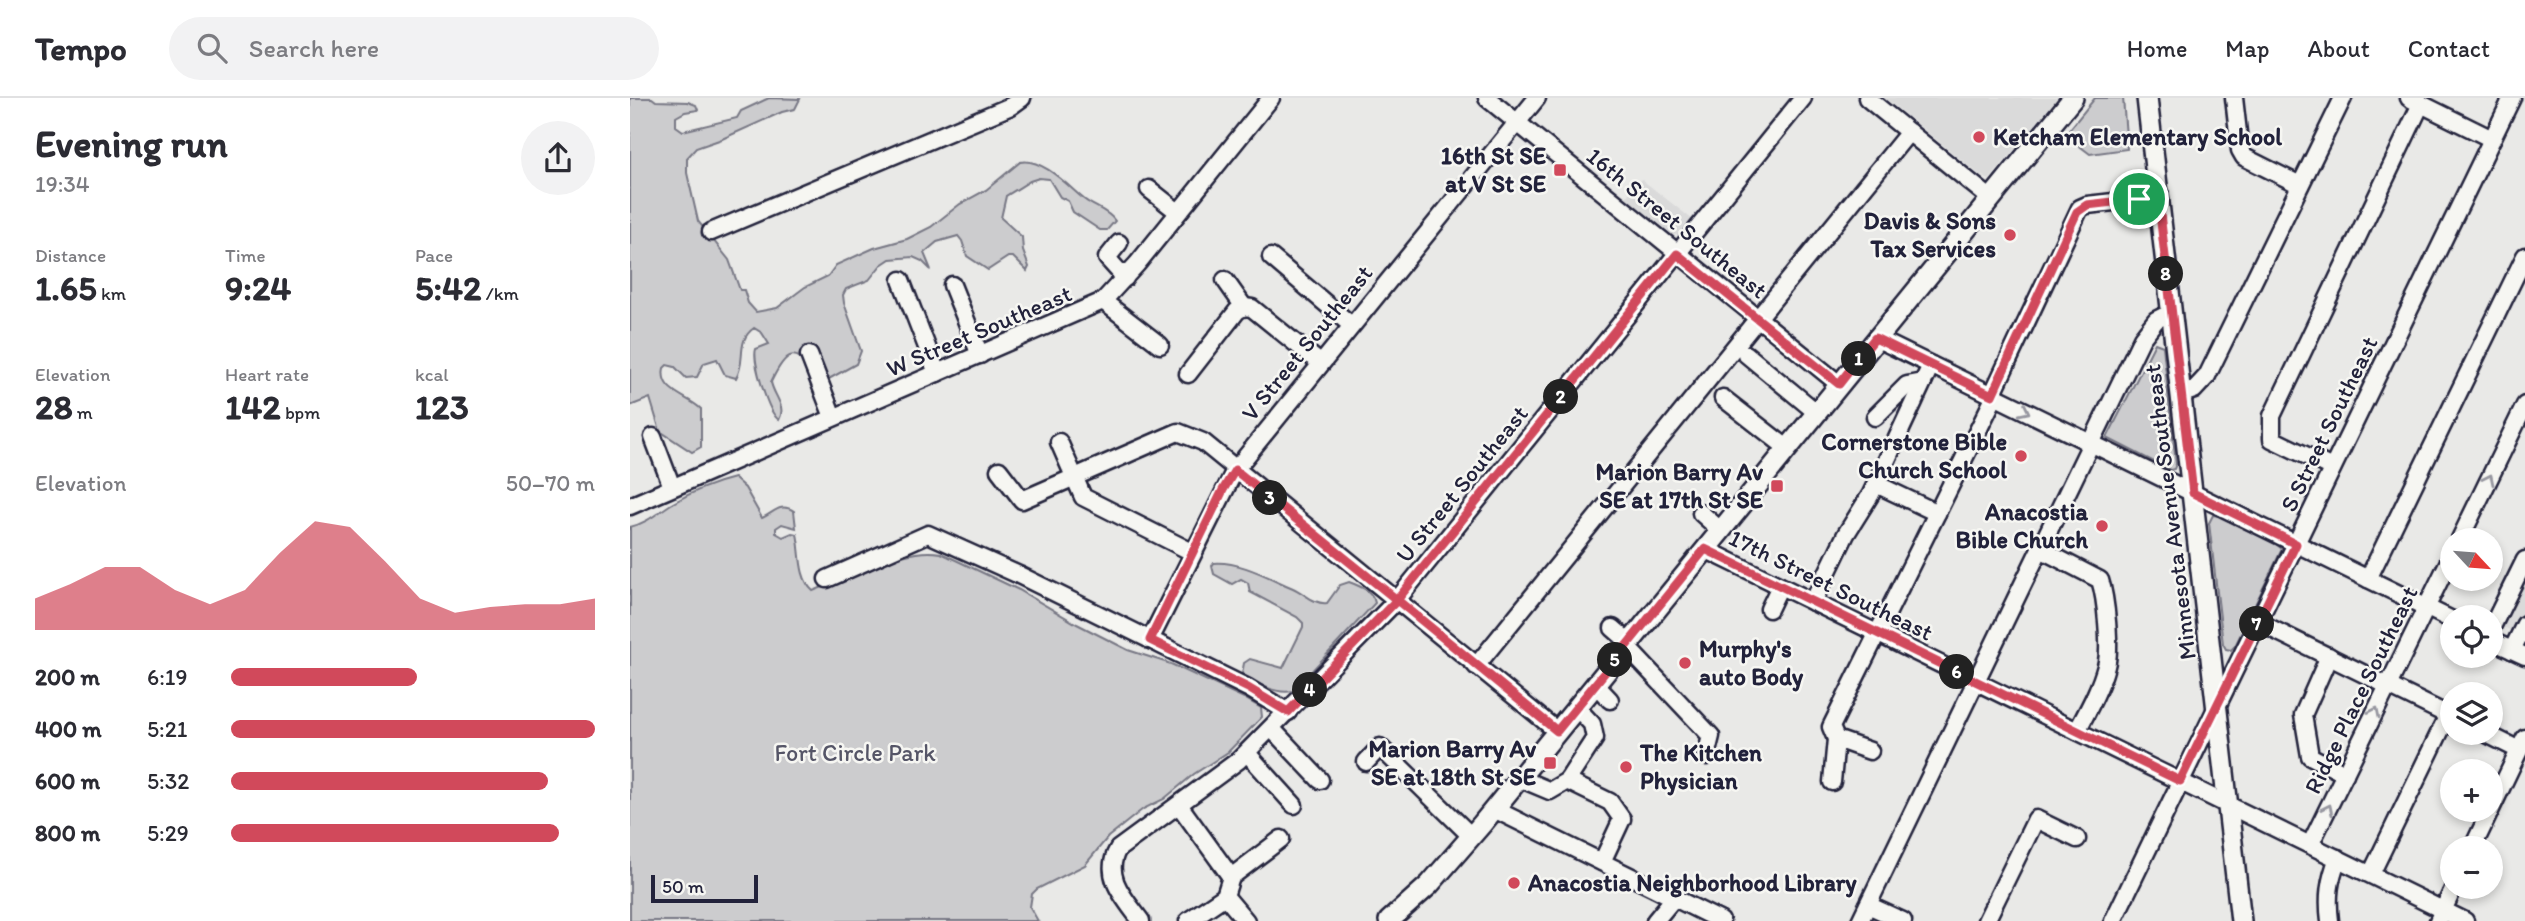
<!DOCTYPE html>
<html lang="en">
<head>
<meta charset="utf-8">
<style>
	:root { --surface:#fff; --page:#f2f2f3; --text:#2b2b33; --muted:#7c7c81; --line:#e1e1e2; --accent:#d1495b }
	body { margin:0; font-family:Itim,sans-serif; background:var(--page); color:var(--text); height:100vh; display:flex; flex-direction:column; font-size:26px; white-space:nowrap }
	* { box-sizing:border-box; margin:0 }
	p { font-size:23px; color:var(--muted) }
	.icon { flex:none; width:38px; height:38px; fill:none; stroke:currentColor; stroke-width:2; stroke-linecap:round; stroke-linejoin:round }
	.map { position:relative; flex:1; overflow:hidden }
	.sheet { display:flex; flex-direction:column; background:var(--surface); width:630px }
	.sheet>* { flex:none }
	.needle { width:46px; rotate:116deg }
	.fabs { position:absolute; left:1810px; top:430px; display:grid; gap:14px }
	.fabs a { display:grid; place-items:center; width:63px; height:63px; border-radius:50%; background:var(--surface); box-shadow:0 4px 10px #0003; font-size:35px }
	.scale { position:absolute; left:21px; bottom:18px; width:107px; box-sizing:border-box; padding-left:7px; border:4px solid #22223b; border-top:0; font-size:19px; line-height:24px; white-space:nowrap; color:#22223b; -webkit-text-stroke:5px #f6f6f2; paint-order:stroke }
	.pin { position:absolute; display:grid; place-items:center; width:60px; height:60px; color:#fff; margin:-30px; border:4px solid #fff; border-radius:50%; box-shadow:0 2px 7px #0007 }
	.km { position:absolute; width:35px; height:35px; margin:-18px; border-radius:50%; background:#222; color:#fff; font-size:19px; line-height:35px; text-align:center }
	.round { display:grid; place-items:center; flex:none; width:74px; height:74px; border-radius:37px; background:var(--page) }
	.headline { display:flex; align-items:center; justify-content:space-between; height:119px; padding:0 35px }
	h1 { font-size:38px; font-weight:700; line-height:52px }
	.figures { display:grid; grid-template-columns:repeat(3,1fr); gap:10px; height:119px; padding:7px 35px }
	.figures div { display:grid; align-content:center }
	.figures b { font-size:35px; font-weight:700 }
	.figures small { font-size:19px; font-weight:400 }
	.figures p { font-size:19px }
	.chart { height:196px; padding:14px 35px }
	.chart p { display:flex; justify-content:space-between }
	.chart svg { width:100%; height:126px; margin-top:7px; fill:var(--accent); opacity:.7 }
	ul { padding:0 35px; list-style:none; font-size:23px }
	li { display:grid; grid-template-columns:112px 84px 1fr; align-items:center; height:52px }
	li i { height:18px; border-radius:9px; background:var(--accent) }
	header { display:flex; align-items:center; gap:42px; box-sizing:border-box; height:98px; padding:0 35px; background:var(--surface); border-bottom:2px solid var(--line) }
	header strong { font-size:33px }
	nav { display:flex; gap:38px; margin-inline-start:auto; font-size:24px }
	.search { width:490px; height:63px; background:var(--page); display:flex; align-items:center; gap:18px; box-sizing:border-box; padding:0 24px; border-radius:38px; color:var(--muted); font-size:26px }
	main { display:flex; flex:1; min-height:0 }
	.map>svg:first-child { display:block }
	.built { fill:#dadada }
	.green { fill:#ccccce; stroke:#777784; stroke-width:2 }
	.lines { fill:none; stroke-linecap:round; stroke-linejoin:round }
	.minor-casing { stroke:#22223b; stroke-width:21 }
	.major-casing { stroke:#22223b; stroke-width:24 }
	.minor { stroke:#f6f6f2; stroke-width:16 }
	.major { stroke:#f6f6f2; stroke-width:19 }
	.oneway { stroke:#9797a0 }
	.route-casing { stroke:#fff; stroke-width:14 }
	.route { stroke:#d1495b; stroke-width:9 }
	.poi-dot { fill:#d1495b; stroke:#f6f6f2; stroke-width:2.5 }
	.labels { text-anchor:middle; stroke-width:5; stroke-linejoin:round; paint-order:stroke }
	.poi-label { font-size:24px; font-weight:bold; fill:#22223b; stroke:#f6f6f2; text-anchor:end }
	.street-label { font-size:24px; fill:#22223b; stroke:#f6f6f2 }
	.park-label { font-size:24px; fill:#555567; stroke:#f6f6f2 }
</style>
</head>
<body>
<header>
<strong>Tempo</strong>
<div class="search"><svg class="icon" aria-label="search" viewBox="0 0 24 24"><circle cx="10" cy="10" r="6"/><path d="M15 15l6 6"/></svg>Search here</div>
<nav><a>Home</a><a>Map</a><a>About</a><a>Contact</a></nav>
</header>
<main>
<section class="sheet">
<div class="headline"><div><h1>Evening run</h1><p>19:34</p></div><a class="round"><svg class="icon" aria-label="share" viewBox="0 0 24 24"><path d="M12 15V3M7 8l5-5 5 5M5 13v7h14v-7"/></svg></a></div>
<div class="figures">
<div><p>Distance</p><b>1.65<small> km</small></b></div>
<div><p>Time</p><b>9:24</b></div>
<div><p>Pace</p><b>5:42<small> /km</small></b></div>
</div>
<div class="figures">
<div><p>Elevation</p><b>28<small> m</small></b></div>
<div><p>Heart rate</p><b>142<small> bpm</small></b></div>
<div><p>kcal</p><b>123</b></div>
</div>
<div class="chart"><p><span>Elevation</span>50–70 m</p>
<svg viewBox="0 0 160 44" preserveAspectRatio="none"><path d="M0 44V33L10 28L20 22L30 22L40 30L50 35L60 30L70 17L80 6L90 8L100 20L110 33L120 38L130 36L140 35L150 35L160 33V44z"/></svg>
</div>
<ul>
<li><b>200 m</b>6:19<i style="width:51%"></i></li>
<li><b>400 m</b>5:21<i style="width:100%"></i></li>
<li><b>600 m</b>5:32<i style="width:87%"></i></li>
<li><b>800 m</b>5:29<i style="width:90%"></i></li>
</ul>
</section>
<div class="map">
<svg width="1895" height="823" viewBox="0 0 1895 823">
	<rect width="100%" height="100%" fill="#e9e9e7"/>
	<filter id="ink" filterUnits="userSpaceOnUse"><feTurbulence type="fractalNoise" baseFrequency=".0143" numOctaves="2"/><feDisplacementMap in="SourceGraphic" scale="14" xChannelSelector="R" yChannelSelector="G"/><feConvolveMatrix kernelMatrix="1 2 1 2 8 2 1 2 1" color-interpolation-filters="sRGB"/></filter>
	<g filter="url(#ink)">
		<g class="built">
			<polygon points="1255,0 1427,0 1359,82 1350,77"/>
			<polygon points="1011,81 1063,122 1051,137 1043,137 996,99"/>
			<polygon points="1895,479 1895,539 1871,528"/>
		</g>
		<g class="green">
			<path d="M0 0H22L26 3 58 4 66 7 68 12 55 14 46 19V28L53 33 107 20 111 13 139 0 170 1 165 11 152 14 92 41 66 50 57 60V75L68 123 99 162 110 192H114L118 205 126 214 147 210 175 189 198 178 206 167 244 150 277 141 301 129 330 106 356 92 390 64C412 59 439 89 455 102 464 109 479 113 485 123L477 132H470L443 114 438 103 430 99 419 81 409 80 400 83 376 98 371 120 392 139 393 153 399 169 397 173 383 159H378L358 172 337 158 332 143 328 138 307 144 294 155 301 172 292 163 283 159 260 161 251 167 239 182 216 191 213 197 214 205 231 253 226 266 197 282C168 261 163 238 141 284 143 297 157 308 149 322 138 315 122 262 126 251L139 246 132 235 124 230C105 243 117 263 106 280L95 277 87 261 74 265 67 279 56 280 45 269 37 267 34 270C29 294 57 297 71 311V349L62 354 30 333 20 300 0 308Z"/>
			<polygon points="1465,0 1493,0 1497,51 1460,56 1435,37"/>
			<polygon points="1525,245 1533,248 1534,258 1546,366 1544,371 1540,372 1477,340"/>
			<path d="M104 380 115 390 132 420C144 415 150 404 164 413L166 430 152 426 146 430V435L153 439 162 435 167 436C171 452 168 480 183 493 197 487 211 483 225 477 253 465 280 450 311 455L389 492 447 526 498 552 541 566 614 600 631 610 632 619 598 654 564 676 534 701 513 711 478 739 455 767 407 791 402 796 400 809 408 823H0V429C18 425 28 414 43 405 62 394 83 385 104 380Z"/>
			<polygon points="1583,417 1589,418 1646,446 1652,451 1605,548 1601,552 1596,551 1593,546 1579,425"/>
			<path d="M584 465C610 463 639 480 663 490 674 495 685 507 697 505L710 487 719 484C730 488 743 493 745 505L663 593C646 597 626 585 612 576L614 565 620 561 653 570 673 529V525L667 519 620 494 618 485 611 481 602 486 584 476 582 468Z"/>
		</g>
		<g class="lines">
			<g class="minor-casing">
				<g id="minor">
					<polyline points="857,0 1209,286"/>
					<polyline points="1237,0 1361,101"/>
					<polyline points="1604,0 1610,52 1614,59 1670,87"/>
					<polyline points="1779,0 1862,41"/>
					<polyline points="519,91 548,114"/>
					<polyline points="81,134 381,8 392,0"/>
					<polyline points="489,145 477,160 495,180"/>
					<polyline points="641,159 721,227"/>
					<polyline points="271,182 307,275"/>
					<polyline points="595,182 614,209"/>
					<polyline points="322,187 350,257"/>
					<polyline points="473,203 530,247"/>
					<polyline points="1246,240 1822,522"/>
					<polyline points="1116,256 1186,314"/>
					<polyline points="179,257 203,319"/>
					<polyline points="558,276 607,213 614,209 622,210 690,265"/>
					<polyline points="1362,297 1450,110 1457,107 1528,99"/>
					<polyline points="1550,297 1564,292 1577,278 1713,0"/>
					<polyline points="1093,300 1157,350"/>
					<polyline points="1245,319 1277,287 1293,284"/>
					<polyline points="23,339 42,389"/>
					<polyline points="429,344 453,399 562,454"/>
					<polyline points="1702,370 1642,341 1642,318 1791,6"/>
					<polyline points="369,372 392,402 548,334 573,344 927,633"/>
					<polyline points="1246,386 1307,415"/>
					<polyline points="0,408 473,203 507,166 641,0"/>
					<polyline points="1071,415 1090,432"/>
					<polyline points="1829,443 1895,307"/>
					<polyline points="1075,451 1835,823"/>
					<path d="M1410 451 1470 482C1476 500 1481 550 1476 568 1470 591 1458 612 1447 633"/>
					<polyline points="197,481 298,436 389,477 618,590 658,614"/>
					<polyline points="1738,481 1895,158"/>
					<polyline points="1183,504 1216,436 1241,396 1301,267"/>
					<polyline points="1139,511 1150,488"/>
					<polyline points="1628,524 1822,619"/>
					<polyline points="983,530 999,544"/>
					<polyline points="1860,533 1895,462"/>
					<polyline points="520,542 605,372 907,0"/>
					<polyline points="1860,542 1895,558"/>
					<polyline points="996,548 1081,638 1076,658"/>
					<polyline points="1882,552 1895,526"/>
					<polyline points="1699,558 1673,617 1680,658 1715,676"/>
					<polyline points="846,568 1279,34"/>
					<polyline points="965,586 980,602"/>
					<polyline points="642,631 690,682"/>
					<polyline points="1855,635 1889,652"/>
					<polyline points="1206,641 1240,653"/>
					<polyline points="617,655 664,707"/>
					<polyline points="736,664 750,649 841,738"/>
					<polyline points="889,680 920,693 937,683 980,704 992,721 972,764"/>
					<polyline points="937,683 965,640 962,626 946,609"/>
					<polyline points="1202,684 1206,641 1201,629 1365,298"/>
					<polyline points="549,707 601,779 595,798 558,823"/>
					<polyline points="864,711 1091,823"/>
					<polyline points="1680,747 1822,457"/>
					<polyline points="1842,751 1895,640"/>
					<polyline points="1741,776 1818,617"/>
					<polyline points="601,779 651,741"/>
					<polyline points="595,798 616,823"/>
					<polyline points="1238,807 1273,823"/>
					<path d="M511 823C495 801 472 778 488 751L609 662 767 502 1173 0"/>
					<polyline points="1025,823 1044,800"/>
					<polyline points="1230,823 1512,240 1526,222 1540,215"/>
					<polyline points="1356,823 1406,721 1447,741"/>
					<polyline points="1483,823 1882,0"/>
					<path d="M1700 823C1697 799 1699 783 1708 760"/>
					<polyline points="1808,823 1824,789"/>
				</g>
			</g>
			<g class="major-casing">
				<g id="major">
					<polyline points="1517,0 1611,823"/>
					<polyline points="759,823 799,787 852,726 1443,0"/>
				</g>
			</g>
			<use href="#minor" class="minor"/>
			<use href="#major" class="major"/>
		</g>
		<defs><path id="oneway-chevron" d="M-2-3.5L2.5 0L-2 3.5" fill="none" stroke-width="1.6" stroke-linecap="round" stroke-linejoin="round" transform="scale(1.75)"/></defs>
		<g class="oneway">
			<use href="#oneway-chevron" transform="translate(1395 313) rotate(26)"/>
			<use href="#oneway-chevron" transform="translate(1859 381) rotate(-64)"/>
			<use href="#oneway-chevron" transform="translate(1745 614) rotate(-64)"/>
			<use href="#oneway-chevron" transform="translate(1698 711) rotate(-64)"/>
		</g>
	</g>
	<g class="lines" filter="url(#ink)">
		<g class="route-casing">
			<polyline id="route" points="1509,101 1457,107 1447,114 1362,297 1245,240 1209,286 1047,156 767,502 605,372 593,392 520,542 618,590 658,614 767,502 927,633 1075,451 1550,683 1666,446 1563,395 1528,99 1509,101"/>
		</g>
		<use href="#route" class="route"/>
	</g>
	<g class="poi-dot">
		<circle cx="1349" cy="39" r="7"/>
		<rect x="923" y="65" width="14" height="14" rx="3.5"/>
		<circle cx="1380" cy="137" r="7"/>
		<circle cx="1391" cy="358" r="7"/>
		<rect x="1140" y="381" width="14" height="14" rx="3.5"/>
		<circle cx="1472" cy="428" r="7"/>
		<circle cx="1055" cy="565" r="7"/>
		<rect x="913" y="658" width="14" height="14" rx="3.5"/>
		<circle cx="996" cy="669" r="7"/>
		<circle cx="884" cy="785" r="7"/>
	</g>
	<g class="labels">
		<g class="poi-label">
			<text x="1363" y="47" text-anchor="start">Ketcham Elementary School</text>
			<text x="916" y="66">16th St SE<tspan x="916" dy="28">at V St SE</tspan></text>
			<text x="1366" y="131">Davis &amp; Sons<tspan x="1366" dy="28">Tax Services</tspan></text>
			<text x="1377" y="352">Cornerstone Bible<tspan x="1377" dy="28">Church School</tspan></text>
			<text x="1133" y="382">Marion Barry Av<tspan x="1133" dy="28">SE at 17th St SE</tspan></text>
			<text x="1458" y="422">Anacostia<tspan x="1458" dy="28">Bible Church</tspan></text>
			<text x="1069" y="559" text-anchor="start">Murphy's<tspan x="1069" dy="28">auto Body</tspan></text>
			<text x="906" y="659">Marion Barry Av<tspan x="906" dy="28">SE at 18th St SE</tspan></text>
			<text x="1010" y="663" text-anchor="start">The Kitchen<tspan x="1010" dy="28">Physician</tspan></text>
			<text x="898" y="793" text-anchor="start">Anacostia Neighborhood Library</text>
		</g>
		<g class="street-label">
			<text transform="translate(1047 125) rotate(39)" y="8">16th Street Southeast</text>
			<text transform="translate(349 233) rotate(-23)" y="8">W Street Southeast</text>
			<text transform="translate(677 245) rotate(-51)" y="8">V Street Southeast</text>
			<text transform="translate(1699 326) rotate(-64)" y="8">S Street Southeast</text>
			<text transform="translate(832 386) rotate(-51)" y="8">U Street Southeast</text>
			<text transform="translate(1540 414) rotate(-97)" y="8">Minnesota Avenue Southeast</text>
			<text transform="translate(1201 487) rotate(26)" y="8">17th Street Southeast</text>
			<text transform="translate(1731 592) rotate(-64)" y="8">Ridge Place Southeast</text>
		</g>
		<g class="park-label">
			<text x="225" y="663">Fort Circle Park</text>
		</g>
	</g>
</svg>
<div class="fabs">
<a><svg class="needle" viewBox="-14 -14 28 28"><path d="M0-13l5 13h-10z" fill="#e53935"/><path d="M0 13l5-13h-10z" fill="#7c7c81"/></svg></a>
<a><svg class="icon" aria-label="locate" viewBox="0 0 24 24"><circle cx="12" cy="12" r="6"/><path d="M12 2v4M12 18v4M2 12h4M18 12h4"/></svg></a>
<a><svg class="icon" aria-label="layers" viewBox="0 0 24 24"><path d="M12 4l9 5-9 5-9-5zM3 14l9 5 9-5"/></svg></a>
<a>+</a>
<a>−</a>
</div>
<div class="scale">50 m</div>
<div class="pin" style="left:1509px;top:101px;background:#1e9e55"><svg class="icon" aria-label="arrive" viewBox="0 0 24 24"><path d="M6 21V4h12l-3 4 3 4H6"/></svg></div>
<b class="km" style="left:1229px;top:261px">1</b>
<b class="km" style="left:931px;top:299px">2</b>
<b class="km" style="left:640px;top:400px">3</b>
<b class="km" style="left:680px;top:592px">4</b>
<b class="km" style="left:985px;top:562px">5</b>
<b class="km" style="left:1327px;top:574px">6</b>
<b class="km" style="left:1627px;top:526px">7</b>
<b class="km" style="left:1536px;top:176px">8</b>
</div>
</main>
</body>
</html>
